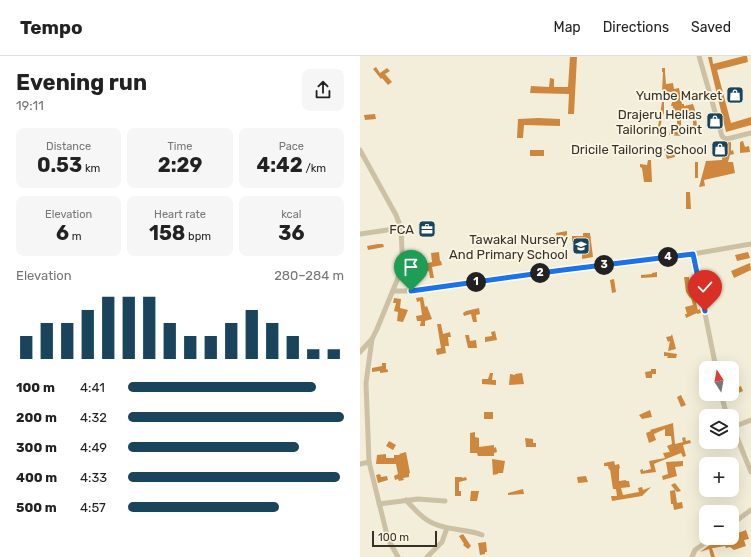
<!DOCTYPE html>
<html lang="en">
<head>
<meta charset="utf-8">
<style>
	:root { --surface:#fff; --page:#f6f6f6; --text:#222; --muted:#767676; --line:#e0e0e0; --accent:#19445b }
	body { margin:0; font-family:Rubik,sans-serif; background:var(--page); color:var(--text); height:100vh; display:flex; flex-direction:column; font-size:15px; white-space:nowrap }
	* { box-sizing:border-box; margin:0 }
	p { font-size:13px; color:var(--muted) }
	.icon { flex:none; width:22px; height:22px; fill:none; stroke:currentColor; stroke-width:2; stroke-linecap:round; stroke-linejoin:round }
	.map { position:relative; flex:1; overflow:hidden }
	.details { display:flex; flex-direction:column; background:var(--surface); width:360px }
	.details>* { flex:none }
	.needle { width:26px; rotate:349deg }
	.tools { position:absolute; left:339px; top:305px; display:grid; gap:8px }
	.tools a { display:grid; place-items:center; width:40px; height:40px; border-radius:8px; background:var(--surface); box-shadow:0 4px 16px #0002; font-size:20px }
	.scale { position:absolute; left:12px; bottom:10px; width:65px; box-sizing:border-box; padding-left:4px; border:2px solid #373026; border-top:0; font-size:11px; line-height:14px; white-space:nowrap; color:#373026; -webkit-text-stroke:3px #faf6e5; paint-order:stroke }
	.pin { position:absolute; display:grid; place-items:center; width:34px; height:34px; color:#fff; margin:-41px -17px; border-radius:50% 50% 50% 0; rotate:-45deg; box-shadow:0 0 4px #0007 }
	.pin .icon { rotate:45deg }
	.km { position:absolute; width:20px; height:20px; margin:-10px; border-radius:50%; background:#222; color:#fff; font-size:11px; line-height:20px; text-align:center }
	.round { display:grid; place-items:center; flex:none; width:42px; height:42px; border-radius:8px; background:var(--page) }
	.headline { display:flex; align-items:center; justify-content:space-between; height:68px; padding:0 16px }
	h1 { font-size:22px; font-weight:700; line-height:30px }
	.metrics { display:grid; grid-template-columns:repeat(3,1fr); gap:6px; height:68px; padding:4px 16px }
	.metrics div { display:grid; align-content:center; border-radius:8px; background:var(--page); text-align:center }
	.metrics b { font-size:20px; font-weight:700 }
	.metrics small { font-size:11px; font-weight:400 }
	.metrics p { font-size:11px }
	.chart { height:112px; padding:8px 16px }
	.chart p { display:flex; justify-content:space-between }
	.chart svg { width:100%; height:72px; margin-top:4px; stroke:var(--accent); stroke-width:6 }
	ul { padding:0 16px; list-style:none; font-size:13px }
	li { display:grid; grid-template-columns:64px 48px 1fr; align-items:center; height:30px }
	li i { height:10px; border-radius:5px; background:var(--accent) }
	header { display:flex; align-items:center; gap:24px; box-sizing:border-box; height:56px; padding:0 20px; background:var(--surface); border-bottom:1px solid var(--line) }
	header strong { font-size:19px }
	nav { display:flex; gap:22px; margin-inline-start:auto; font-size:14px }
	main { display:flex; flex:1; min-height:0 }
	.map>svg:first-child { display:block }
	.building { fill:#ce873c }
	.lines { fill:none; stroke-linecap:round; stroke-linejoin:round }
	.street { stroke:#ccc1a4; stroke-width:5 }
	.route-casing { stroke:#fff; stroke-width:8 }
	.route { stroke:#1a73e8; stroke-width:5 }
	.labels { text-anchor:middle; stroke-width:3.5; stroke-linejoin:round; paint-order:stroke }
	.poi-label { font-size:13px; fill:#373026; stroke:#faf6e5; text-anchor:end }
</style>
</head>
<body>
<header>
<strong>Tempo</strong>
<nav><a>Map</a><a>Directions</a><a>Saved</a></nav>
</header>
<main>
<section class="details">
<div class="headline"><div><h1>Evening run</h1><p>19:11</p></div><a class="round"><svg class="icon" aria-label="share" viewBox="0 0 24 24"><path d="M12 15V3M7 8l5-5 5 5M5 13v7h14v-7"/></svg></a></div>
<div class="metrics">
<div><p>Distance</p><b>0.53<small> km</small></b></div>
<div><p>Time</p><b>2:29</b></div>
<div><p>Pace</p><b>4:42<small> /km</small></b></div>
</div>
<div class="metrics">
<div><p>Elevation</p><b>6<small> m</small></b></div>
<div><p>Heart rate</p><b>158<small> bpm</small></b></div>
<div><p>kcal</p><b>36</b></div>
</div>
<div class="chart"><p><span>Elevation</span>280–284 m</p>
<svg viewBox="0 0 160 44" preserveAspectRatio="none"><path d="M5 44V30M15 44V22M25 44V22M35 44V14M45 44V6M55 44V6M65 44V6M75 44V22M85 44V30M95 44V30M105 44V22M115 44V14M125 44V22M135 44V30M145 44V38M155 44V38"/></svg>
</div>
<ul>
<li><b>100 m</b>4:41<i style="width:87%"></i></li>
<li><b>200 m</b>4:32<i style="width:100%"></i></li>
<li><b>300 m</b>4:49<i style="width:79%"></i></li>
<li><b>400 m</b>4:33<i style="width:98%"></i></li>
<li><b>500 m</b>4:57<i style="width:70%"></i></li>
</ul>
</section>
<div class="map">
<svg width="391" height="501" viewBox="0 0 391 501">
	<rect width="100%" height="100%" fill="#f3eed9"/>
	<g class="building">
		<polygon points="384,0 387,0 388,6 357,14 371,67 391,61 391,69 366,76 348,1 352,1 353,8"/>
		<polygon points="210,1 217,1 214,58 208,58 209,38 170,37 171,30 189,31 190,22 194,23 194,31 208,31"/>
		<polygon points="16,11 20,17 27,12 30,15 25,18 32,26 28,29 22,22 21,23 13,13"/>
		<polygon points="302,12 305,12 305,16 304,16 305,16 306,28 313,27 314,33 319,32 322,48 324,48 324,50 333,48 335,54 337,70 333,70 333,63 328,64 327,54 321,54 321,80 309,79 311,68 317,69 317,57 312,56 313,50 311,50 312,46 315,46 313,36 302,36 303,16 302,16"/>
		<polygon points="302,46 304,46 304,56 300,71 298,71"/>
		<polygon points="15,58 16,63 5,64 4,59"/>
		<polygon points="178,62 200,63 200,70 164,69 163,82 157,82 158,63"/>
		<polygon points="383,85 385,91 389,90 390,96 380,97 380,86"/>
		<polygon points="371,86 371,95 373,94 374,98 370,99 368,106 373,106 375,117 344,124 345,130 339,131 346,105 362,104 362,97 359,97 359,94 356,94 354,88"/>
		<polygon points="308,91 310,97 314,96 315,101 307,103 304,93"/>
		<rect x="170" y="94" width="14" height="6"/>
		<polygon points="288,104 291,104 292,126 284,126 282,112 280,111 280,108 287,109"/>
		<rect x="335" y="106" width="3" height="16"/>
		<polygon points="326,136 330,136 331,153 326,153"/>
		<polygon points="207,175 207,180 197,182 196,177"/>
		<polygon points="223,177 230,177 233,201 222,203 222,198 228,197 227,186 212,186 212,180 223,180"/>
		<polygon points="18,188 23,188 24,191 8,194 7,190"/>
		<polygon points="79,196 80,205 81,205 82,209 72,211 74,222 70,222 69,215 60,217 60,214 50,217 49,211 46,211 46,207 58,206 63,206 63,208 72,206 71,197"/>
		<polygon points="388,196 390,202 377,205 375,199"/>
		<polygon points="390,207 391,214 374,222 371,215"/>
		<polygon points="297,216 297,221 281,222 281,219 292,218 292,217"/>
		<polygon points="324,221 329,221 330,227 338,246 336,247 338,254 340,253 341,257 337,258 337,257 326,262 325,258 327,258 325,251 333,249 331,242 330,242 326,236"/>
		<polygon points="254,223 256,236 252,237 250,224"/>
		<polygon points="63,241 65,251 67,250 72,263 65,265 65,270 60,270 61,265 57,265 56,260 62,259 60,245 57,246 56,242"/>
		<polygon points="34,242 41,243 40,252 48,254 43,266 37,265 38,256 34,255 36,247 33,247"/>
		<polygon points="119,252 120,258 116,259 117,266 113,266 111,258 104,260 103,257 106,255"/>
		<polygon points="77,268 81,268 83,278 90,276 91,281 88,281 89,290 85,290 86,297 77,299 76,293 81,292"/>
		<polygon points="135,275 137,284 125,286 125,281 132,280 131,276"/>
		<polygon points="312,278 316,293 308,295 310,285 308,286 306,281 311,280"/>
		<polygon points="105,279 109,279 110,285 116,284 117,292 108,292"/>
		<polygon points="304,296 317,298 316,302 307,302 308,300 304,300"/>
		<polygon points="22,307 26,307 26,313 28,314 28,316 20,317 20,315 12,316 12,312 22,310"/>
		<polygon points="291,313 296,313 296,318 292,318 292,322 286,322 285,316 291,315"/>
		<polygon points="130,317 133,317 132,324 136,324 136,329 122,328 122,323 128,323"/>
		<polygon points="162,317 164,328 149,329 150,318 155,319 155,318"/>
		<polygon points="381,330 383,335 372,340 372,334"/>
		<polygon points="321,339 326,349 321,351 317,341"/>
		<polygon points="290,354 292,361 282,363 279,359"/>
		<rect x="124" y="356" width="9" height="7"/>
		<polygon points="313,367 315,388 323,386 322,382 325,381 326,385 330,384 331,387 323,389 326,400 323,401 321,397 296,407 294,408 296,416 281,418 280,414 283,413 283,415 291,413 289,405 305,402 303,397 310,396 307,390 312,388 311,380 305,380 305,373 294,378 296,384 289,387 286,377 291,375 290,374"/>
		<polygon points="115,376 115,381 119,382 119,391 134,389 134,392 136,391 137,396 134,397 134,400 118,400 117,397 110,397 110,377"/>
		<polygon points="165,382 173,383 173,387 176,387 176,391 166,391"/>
		<polygon points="29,385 36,389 33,394 26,390"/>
		<polygon points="46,396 50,417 49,417 49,421 43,422 44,424 39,425 38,423 35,424 34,420 38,418 36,408 16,408 17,399 26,398 26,402 34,402 34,399 40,399 39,398"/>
		<polygon points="132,403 145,405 143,417 138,417 138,418 133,419"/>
		<polygon points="254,405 255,409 259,408 260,412 259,413 259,425 266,424 266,425 269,425 270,431 261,432 263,439 279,436 278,432 282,431 283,434 291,431 282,440 252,445 251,440 257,440 256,433 253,433 250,413 249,414 248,410 244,410 244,407"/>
		<polygon points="323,405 323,410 315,411 317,420 303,424 302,420 308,418 306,406"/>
		<polygon points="20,418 21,421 27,420 28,424 18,427 16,419"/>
		<polygon points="226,420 228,426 218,427 217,421"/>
		<polygon points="95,421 102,421 102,422 106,421 107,424 99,426 99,435 101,435 101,440 95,440"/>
		<polygon points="315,427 321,435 317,436 315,434 317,447 322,446 323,452 314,454 313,448 311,448 310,435 315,434 311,429"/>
		<polygon points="163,433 164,438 148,439 148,437"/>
		<polygon points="111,435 119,435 117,445 110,445"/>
		<polygon points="386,474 389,483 384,484 386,490 374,494 370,491 366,492 365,490 354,492 352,492 355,501 351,501 349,493 340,496 348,490 358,486 379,482 378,477"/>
		<polygon points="103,478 111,490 108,493 103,489 104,488 99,480"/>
		<polygon points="126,486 127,496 125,496 125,498 120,499 118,487"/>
	</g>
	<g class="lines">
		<g class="street">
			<polyline points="339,0 362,80 364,82 367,83 391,77"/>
			<polyline points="0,94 36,159 41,172 42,195 42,206 38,222 17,273 12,283 0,296"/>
			<polyline points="0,178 41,172"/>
			<polyline points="333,198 356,312"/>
			<polyline points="33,235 51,235 203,214 333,198 391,188"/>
			<polyline points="12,283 6,327 9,406 28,483 38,501"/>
			<polyline points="361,338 367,360"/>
			<polyline points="372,369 391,416"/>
			<polyline points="373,371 391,364"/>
			<polyline points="0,408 9,406"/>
			<path d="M46 444C62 462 70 470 95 473 105 475 113 475 122 479"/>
			<polyline points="19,448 58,443 85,445"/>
			<polyline points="372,468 391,454"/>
			<polyline points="67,501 82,486 87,472"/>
			<polyline points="332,501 335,494 352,482"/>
		</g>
	</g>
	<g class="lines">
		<g class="route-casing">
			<polyline id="route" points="51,235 203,214 333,198 345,255"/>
		</g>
		<use href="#route" class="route"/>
	</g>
	<defs>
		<g id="shop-square" transform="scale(0.9)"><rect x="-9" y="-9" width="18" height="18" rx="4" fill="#19445b" stroke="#faf6e5"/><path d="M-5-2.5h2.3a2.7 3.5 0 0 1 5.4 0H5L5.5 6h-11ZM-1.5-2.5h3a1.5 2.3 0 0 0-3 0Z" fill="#fff"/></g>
		<g id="office-square" transform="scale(0.9)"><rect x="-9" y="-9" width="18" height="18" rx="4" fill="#19445b" stroke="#faf6e5"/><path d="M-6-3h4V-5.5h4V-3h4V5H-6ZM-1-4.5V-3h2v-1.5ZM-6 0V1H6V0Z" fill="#fff"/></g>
		<g id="school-square" transform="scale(0.9)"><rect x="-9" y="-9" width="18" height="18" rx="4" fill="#19445b" stroke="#faf6e5"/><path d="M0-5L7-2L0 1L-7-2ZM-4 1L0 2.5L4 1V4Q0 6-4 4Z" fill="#fff"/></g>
	</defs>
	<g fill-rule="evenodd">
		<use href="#shop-square" x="375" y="39"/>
		<use href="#shop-square" x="355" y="65"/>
		<use href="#shop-square" x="360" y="93"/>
		<use href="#office-square" x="67" y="173"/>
		<use href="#school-square" x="221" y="190"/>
	</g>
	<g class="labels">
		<g class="poi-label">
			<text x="362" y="44">Yumbe Market</text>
			<text x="342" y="63">Drajeru Hellas<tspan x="342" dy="15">Tailoring Point</tspan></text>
			<text x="347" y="98">Dricile Tailoring School</text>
			<text x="54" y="178">FCA</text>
			<text x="208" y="188">Tawakal Nursery<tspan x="208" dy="15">And Primary School</tspan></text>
		</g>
	</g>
</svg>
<div class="tools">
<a><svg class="needle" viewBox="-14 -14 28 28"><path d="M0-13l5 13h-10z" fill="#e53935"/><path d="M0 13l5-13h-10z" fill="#767676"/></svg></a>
<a><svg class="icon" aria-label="layers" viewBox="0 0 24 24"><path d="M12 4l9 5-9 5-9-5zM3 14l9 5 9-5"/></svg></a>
<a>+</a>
<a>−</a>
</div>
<div class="scale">100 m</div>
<div class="pin" style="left:51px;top:235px;background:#1e9e55"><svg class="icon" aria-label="arrive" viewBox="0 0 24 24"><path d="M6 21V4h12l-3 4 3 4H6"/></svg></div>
<div class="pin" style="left:345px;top:255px;background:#d93025"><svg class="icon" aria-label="check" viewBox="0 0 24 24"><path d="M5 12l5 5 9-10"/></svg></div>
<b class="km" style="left:116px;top:226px">1</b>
<b class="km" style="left:180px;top:217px">2</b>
<b class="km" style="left:244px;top:209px">3</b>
<b class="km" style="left:308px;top:201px">4</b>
</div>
</main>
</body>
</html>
